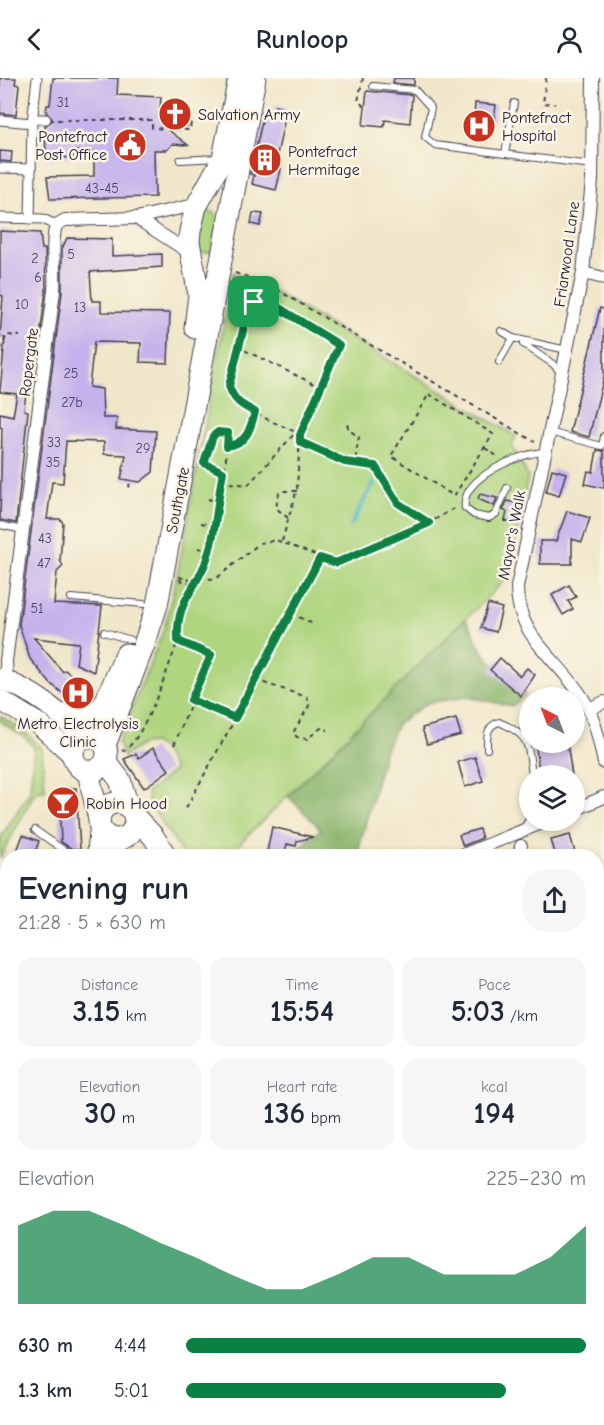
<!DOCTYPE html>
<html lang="en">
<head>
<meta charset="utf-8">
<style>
	:root { --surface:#fff; --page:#f6f6f7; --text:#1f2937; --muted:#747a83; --accent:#0b8043 }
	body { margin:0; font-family:"Comic Neue",sans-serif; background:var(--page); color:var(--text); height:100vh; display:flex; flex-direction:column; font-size:22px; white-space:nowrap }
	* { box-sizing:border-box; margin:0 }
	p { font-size:20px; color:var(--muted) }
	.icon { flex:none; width:33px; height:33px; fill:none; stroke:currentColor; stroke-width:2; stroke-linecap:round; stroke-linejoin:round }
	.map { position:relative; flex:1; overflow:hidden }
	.side { position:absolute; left:0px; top:771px; width:604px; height:576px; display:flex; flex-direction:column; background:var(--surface); border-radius:24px 24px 0 0; box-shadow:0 3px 9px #0003 }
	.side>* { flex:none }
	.needle { width:39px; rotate:318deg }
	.buttons { position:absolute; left:519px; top:609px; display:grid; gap:12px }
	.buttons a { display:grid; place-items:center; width:66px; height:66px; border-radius:50%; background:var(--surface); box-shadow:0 3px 9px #0003; font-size:30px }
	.pin { position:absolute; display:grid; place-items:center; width:51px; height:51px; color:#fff; margin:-26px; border-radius:12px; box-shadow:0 3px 9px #0006 }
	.round { display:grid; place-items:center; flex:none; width:63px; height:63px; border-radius:24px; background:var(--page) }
	.overview { display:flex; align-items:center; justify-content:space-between; height:102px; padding:0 18px }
	h1 { font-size:33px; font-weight:700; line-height:45px }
	.figures { display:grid; grid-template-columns:repeat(3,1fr); gap:9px; height:102px; padding:6px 18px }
	.figures div { display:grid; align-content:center; border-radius:15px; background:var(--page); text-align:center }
	.figures b { font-size:30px; font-weight:700 }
	.figures small { font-size:16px; font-weight:400 }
	.figures p { font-size:16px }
	.chart { height:168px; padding:12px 18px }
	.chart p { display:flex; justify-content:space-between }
	.chart svg { width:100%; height:108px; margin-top:6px; fill:var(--accent); opacity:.7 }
	ul { padding:0 18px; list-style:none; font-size:20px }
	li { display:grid; grid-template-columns:96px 72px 1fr; align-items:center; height:45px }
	li i { height:15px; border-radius:8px; background:var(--accent) }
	header { display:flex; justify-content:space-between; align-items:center; height:78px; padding:0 18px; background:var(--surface); font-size:27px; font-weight:700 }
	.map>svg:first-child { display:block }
	.green { fill:#afd57f; stroke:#687c5d; stroke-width:1.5 }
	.forest { fill:#8bb66e; stroke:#566c54; stroke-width:1.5 }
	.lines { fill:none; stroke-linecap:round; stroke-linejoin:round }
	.stream { stroke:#4db3cc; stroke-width:4 }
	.building { fill:#c5b2ec }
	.service-casing { stroke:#413f50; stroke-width:8 }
	.pedestrian-casing { stroke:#413f50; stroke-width:11 }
	.minor-casing { stroke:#413f50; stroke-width:14 }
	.primary-casing { stroke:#413f50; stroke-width:22 }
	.trunk-casing { stroke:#413f50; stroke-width:23 }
	.path { stroke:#413f50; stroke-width:2; stroke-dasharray:4.5 4.5; stroke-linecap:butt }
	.service { stroke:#fff; stroke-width:6 }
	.pedestrian { stroke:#fff; stroke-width:9 }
	.minor { stroke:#fff; stroke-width:12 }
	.primary { stroke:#fff; stroke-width:20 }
	.trunk { stroke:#fff; stroke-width:21 }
	.route-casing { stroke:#fff; stroke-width:12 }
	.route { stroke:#0b8043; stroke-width:8 }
	.labels { text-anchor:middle; stroke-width:5; stroke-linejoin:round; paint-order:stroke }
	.number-label { font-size:14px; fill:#4b4667 }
	.poi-label { font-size:16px; fill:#22223b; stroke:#fcf5e5; text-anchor:start }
	.street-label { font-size:16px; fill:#22223b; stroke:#fcf5e5 }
</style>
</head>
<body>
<header><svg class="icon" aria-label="back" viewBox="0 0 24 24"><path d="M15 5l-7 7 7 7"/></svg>Runloop<svg class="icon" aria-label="person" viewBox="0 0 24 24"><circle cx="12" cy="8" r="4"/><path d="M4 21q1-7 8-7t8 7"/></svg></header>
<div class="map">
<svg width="604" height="1347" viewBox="0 0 604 1347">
	<rect width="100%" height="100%" fill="#fcf5e5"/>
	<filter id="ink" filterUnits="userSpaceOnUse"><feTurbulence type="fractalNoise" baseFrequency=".0167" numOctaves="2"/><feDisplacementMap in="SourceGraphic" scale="12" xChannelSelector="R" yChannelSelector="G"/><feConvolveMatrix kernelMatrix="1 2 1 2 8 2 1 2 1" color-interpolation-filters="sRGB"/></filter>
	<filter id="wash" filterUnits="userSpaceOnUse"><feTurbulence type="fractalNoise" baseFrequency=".008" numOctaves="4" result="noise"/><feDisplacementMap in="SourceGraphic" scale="24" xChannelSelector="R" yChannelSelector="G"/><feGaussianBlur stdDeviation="1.35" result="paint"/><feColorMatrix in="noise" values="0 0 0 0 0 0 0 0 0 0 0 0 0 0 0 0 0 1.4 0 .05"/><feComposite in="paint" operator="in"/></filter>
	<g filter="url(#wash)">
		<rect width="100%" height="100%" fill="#f0e6c9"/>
		<g class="green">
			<polygon points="206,132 216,136 218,141 212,173 200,175 196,159"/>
			<polygon points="233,195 266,209 516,358 512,368 528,398 509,498 227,778 184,778 149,725 147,715 174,692 162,671 153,665 142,666 123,679 118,664 164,551 178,493"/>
			<polygon points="0,638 23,652 42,670 45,712 39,712 34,716 0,780 0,761 30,713 34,670 26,660 0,643"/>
			<polygon points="0,1276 7,1276 8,1340 67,1340 64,1347 0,1347"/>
		</g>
		<g class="forest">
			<path d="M465 541C474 550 474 561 481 571 494 589 510 603 526 617L512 628 467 619 427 625 398 645 385 671 357 778H290L321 751 288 718Z"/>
			<polygon points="0,1145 8,1145 7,1186 0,1188"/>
		</g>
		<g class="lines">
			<polyline class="stream" points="351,447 374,404"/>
		</g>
		<g id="blocks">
			<g class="building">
				<polygon points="0,0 16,0 15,6 19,7 16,37 0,35"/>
				<polygon points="53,0 118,0 117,17 161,19 160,31 187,31 187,48 163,48 188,67 172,66 167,72 154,72 155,119 50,121 47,99 94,98 94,73 73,73 73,79 46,81 45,48 53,42 46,34 47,27 50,27"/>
				<polygon points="394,0 414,0 414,7 393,5"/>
				<polygon points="367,13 412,17 410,45 385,42 384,49 363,47"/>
				<polygon points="475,25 496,27 494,43 474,41"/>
				<polygon points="275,28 287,31 274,90 281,91 276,112 252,106 254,97 250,96 264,35 273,37"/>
				<polygon points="0,73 12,74 11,84 0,83"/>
				<polygon points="253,135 263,136 260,148 251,146"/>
				<polygon points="0,153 40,155 42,171 45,171 46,212 40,258 34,256 29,286 24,332 28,333 16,445 0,442 2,350 0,349 0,335 13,338 17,316 0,314 5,260 0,259 3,218 0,217"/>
				<polygon points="67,160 112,161 112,178 162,176 162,189 90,194 92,223 101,223 101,234 170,235 168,285 140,284 141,265 94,264 89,309 102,311 103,340 117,340 116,351 156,353 153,394 140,404 121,401 126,377 104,376 104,364 66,363 63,405 52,404 47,441 60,441 63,445 60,482 63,488 57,494 54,526 102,528 94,594 76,586 79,565 34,560 63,594 65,592 93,616 92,621 76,626 50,605 30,581 19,547 62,214 62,171"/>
				<polygon points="600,230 604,231 604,298 589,359 570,354"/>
				<polygon points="597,372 604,373 604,410 585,406 588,393 593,394"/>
				<polygon points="552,391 566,395 559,418 546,414"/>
				<polygon points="480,416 497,420 494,428 478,421"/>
				<polygon points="507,423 516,425 515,445 505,442 507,434 503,432"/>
				<polygon points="567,433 590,440 582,464 572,461 572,486 540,486 540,463 556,463"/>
				<polygon points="569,507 576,519 568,523 573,531 563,537 552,517"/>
				<polygon points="488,526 502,530 496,554 481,550"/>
				<polygon points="500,580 520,598 527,590 535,597 521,618 490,592"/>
				<polygon points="456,641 461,657 427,666 422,650"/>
				<polygon points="535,664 567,664 572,698 540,698"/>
				<polygon points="153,670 169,692 144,710 124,681 136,676 139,680"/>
				<polygon points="475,679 483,703 465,709 458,684"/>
				<polygon points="76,710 80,771 72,771 61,764 59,719 65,718 65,711"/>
				<polygon points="272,749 313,759 297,763 296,768 287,766 284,778 267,774"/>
				<polygon points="479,751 482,760 463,768 459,757"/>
				<polygon points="23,757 39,763 35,775 32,773 30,778 15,778"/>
				<polygon points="570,757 576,778 556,778 551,762"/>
			</g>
		</g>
	</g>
	<g filter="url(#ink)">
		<use href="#blocks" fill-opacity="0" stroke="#413f50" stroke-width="1.5"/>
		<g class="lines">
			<g class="service-casing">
				<g id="service">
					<polyline points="373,8 415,12 431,30 425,59 435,67 592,87"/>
					<polyline points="505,76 514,25"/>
					<polyline points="180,82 219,80"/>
					<polyline points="501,253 513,260"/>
					<polyline points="523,266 553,286 562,296"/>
					<polyline points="499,284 513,260 567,272"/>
					<polyline points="549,354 602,368 604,358"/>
					<path d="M507 410 496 436 489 440 474 437 465 430C460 400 520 375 544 374"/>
					<polyline points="0,447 23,452"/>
					<polyline points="71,520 144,526"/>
					<polyline points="104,554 131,562"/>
					<path d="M487 671C487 659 486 648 499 644 530 657 528 666 532 698"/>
					<polyline points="523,751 530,740"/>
					<polyline points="35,752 72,778"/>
					<polyline points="0,858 8,859"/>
					<polyline points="132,1340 140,1347"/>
				</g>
			</g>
			<g class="pedestrian-casing">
				<g id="pedestrian">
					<polyline points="33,41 46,41"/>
					<polyline points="0,42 32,45"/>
					<polyline points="0,90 31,91"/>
					<polyline points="0,140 43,141 56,147"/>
					<polyline points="30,141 32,45 37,0"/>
				</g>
			</g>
			<g class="minor-casing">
				<g id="minor">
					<path d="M593 0 592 102 583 195 517 509C517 560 557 579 582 619 595 639 599 662 604 685"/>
					<polyline points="136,140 190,175"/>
					<polyline points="583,195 604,200"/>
					<path d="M7 603 6 583 54 213C56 191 50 168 56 147L65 142 136 140 199 126"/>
					<polyline points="589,631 604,624"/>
					<polyline points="574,732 604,719"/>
					<polyline points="460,778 549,742"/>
					<polyline points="519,778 521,768"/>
					<polyline points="597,1250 604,1248"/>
					<polyline points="375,1340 376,1347"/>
					<polyline points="551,1340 553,1347"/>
					<polyline points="229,1347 231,1340"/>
				</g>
			</g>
			<g class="primary-casing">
				<g id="primary">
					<path d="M0 601C32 612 62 634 82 661"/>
					<polyline points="0,622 39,646 73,677"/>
					<polyline points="97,778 100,750"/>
					<polyline points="112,778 119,761"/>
					<polyline points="0,948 8,939"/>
				</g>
			</g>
			<g class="trunk-casing">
				<g id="trunk">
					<polyline points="195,250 199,217 189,164 190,153 196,129 223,80 239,0"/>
					<polyline points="60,636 77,639 101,631"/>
					<circle cx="90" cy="676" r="17"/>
					<polyline points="90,659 126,576"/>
					<polyline points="105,667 144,567 157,527 255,0"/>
					<polyline points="106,684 120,702 128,729"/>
					<polyline points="88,694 99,741"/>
					<circle cx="117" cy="743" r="18"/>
					<polyline points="134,738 153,758 166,778"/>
					<polyline points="597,1038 604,1042"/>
				</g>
			</g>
			<g class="path">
				<polyline points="363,0 358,23 365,29"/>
				<polyline points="546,0 543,25 555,26"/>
				<polyline points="57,42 152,42 152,50 190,52 191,43"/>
				<polyline points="235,195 264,204 535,364"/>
				<path d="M238 269C235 281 229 294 229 306 228 329 282 347 300 356"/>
				<polyline points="0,272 7,257 20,258"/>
				<polygon points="429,316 493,356 454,418 391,378"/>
				<polyline points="347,346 349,352 359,359 356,375 357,386"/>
				<polyline points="301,364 345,384 375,388 398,425 428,444"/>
				<path d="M227 368C247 366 250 352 255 335"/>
				<polyline points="485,370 497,378"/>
				<polyline points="204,385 223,394"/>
				<polyline points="221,404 248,407 296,354"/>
				<polyline points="129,410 130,402"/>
				<polyline points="208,421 217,423"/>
				<polyline points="288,440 276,430 279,415 282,413 297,413"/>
				<polyline points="503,443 509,443"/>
				<polyline points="201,445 213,447"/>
				<polyline points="282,463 297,411 300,357 339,267 266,222 254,224 248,233 238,269 320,309"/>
				<polyline points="198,470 208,472"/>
				<polyline points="200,498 211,501 218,499 260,465 276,462 336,485 429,445 455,430"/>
				<polyline points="179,499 194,503"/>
				<polyline points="179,502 194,506"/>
				<polyline points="291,535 313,546"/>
				<polyline points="255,602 307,619 310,626 293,655 297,659 307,661 321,650 328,652"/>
				<polyline points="191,622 235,640 320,480"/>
				<polyline points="174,667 211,577 178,563"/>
				<path d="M122 672 124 673C147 656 167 591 178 563 176 527 191 516 205 487 211 474 230 369 228 355L217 354 213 358 205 384 199 386"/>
				<polyline points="186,730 235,641"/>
			</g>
			<use href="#service" class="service"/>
			<use href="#pedestrian" class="pedestrian"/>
			<use href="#minor" class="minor"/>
			<use href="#primary" class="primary"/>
			<use href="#trunk" class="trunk"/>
		</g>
	</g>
	<g class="lines" filter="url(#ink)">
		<g class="route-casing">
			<path id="route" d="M266 222 339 267 300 357V364L345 384 375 388 398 425 429 445 336 485 320 480 235 640 191 622 211 577 178 563C176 524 192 517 205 486 216 458 217 423 223 394L204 385 213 358 218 354 228 355 227 368C247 365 250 352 255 334 241 327 234 323 229 308L248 233 254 224Z"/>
		</g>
		<use href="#route" class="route"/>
	</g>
	<defs>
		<g id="church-disc" transform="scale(1.725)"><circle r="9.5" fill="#c8321e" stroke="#fcf5e5"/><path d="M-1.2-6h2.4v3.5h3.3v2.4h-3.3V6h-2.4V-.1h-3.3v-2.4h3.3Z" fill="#fff"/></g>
		<g id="hospital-disc" transform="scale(1.725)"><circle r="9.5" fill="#c8321e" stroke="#fcf5e5"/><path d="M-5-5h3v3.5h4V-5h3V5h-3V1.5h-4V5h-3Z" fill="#fff"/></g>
		<g id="civic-disc" transform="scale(1.725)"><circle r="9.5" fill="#c8321e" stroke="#fcf5e5"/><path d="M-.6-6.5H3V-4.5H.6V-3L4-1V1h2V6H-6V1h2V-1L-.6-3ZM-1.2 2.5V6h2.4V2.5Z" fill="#fff"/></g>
		<g id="building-disc" transform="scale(1.725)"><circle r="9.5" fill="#c8321e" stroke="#fcf5e5"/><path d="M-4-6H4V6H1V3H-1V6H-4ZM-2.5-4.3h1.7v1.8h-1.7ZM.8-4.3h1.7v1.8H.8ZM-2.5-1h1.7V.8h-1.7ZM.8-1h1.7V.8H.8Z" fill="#fff"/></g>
		<g id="bar-disc" transform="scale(1.725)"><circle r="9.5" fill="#c8321e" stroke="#fcf5e5"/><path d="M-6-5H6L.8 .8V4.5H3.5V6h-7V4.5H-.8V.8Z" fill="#fff"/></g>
	</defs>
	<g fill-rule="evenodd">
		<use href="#church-disc" x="175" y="36"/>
		<use href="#hospital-disc" x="479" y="48"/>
		<use href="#civic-disc" x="130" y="67"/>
		<use href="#building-disc" x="265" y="82"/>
		<use href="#hospital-disc" x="78" y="615"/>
		<use href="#bar-disc" x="63" y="725"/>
	</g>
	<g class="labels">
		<g class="number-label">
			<text x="63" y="29">31</text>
			<text x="102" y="115">43-45</text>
			<text x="71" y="181">5</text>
			<text x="35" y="185">2</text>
			<text x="38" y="204">6</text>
			<text x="22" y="231">10</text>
			<text x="80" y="234">13</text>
			<text x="71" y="300">25</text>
			<text x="72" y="329">27b</text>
			<text x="54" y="369">33</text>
			<text x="143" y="375">29</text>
			<text x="53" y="389">35</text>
			<text x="45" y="465">43</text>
			<text x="44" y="490">47</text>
			<text x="37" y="535">51</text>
		</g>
		<g class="poi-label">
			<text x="198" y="42">Salvation Army</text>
			<text x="502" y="45">Pontefract<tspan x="502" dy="18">Hospital</tspan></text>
			<text x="107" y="64" text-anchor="end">Pontefract<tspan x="107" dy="18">Post Office</tspan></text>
			<text x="288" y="79">Pontefract<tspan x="288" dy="18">Hermitage</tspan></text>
			<text x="78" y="651" text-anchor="middle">Metro Electrolysis<tspan x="78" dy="18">Clinic</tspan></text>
			<text x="86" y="731">Robin Hood</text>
		</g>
		<g class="street-label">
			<text transform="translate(566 176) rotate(-82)" y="6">Friarwood Lane</text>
			<text transform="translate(28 284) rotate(-83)" y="6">Ropergate</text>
			<text transform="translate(177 422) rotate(-79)" y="6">Southgate</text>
			<text transform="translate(511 457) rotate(-79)" y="6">Mayor's Walk</text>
		</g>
	</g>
</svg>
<div class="buttons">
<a><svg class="needle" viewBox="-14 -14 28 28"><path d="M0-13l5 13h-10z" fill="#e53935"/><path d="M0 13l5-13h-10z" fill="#747a83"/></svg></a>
<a><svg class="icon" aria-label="layers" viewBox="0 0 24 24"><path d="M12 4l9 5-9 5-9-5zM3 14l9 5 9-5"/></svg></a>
</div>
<div class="pin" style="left:254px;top:224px;background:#1e9e55"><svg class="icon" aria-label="arrive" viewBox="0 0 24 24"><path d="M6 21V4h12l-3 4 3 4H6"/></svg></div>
<section class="side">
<div class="overview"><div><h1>Evening run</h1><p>21:28 · 5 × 630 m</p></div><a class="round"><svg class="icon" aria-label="share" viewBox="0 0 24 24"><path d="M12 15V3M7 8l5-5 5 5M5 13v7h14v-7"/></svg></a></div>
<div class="figures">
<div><p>Distance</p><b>3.15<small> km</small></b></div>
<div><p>Time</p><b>15:54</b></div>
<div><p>Pace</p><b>5:03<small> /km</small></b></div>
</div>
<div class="figures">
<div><p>Elevation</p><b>30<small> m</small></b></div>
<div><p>Heart rate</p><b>136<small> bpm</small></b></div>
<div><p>kcal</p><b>194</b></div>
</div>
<div class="chart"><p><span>Elevation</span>225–230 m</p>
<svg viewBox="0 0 160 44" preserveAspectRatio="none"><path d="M0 44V12L10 6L20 6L30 12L40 19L50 25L60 32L70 38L80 38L90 32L100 25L110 25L120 32L130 32L140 32L150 25L160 12V44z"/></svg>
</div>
<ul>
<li><b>630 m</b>4:44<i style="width:100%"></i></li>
<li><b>1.3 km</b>5:01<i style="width:80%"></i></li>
</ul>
</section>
</div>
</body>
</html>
